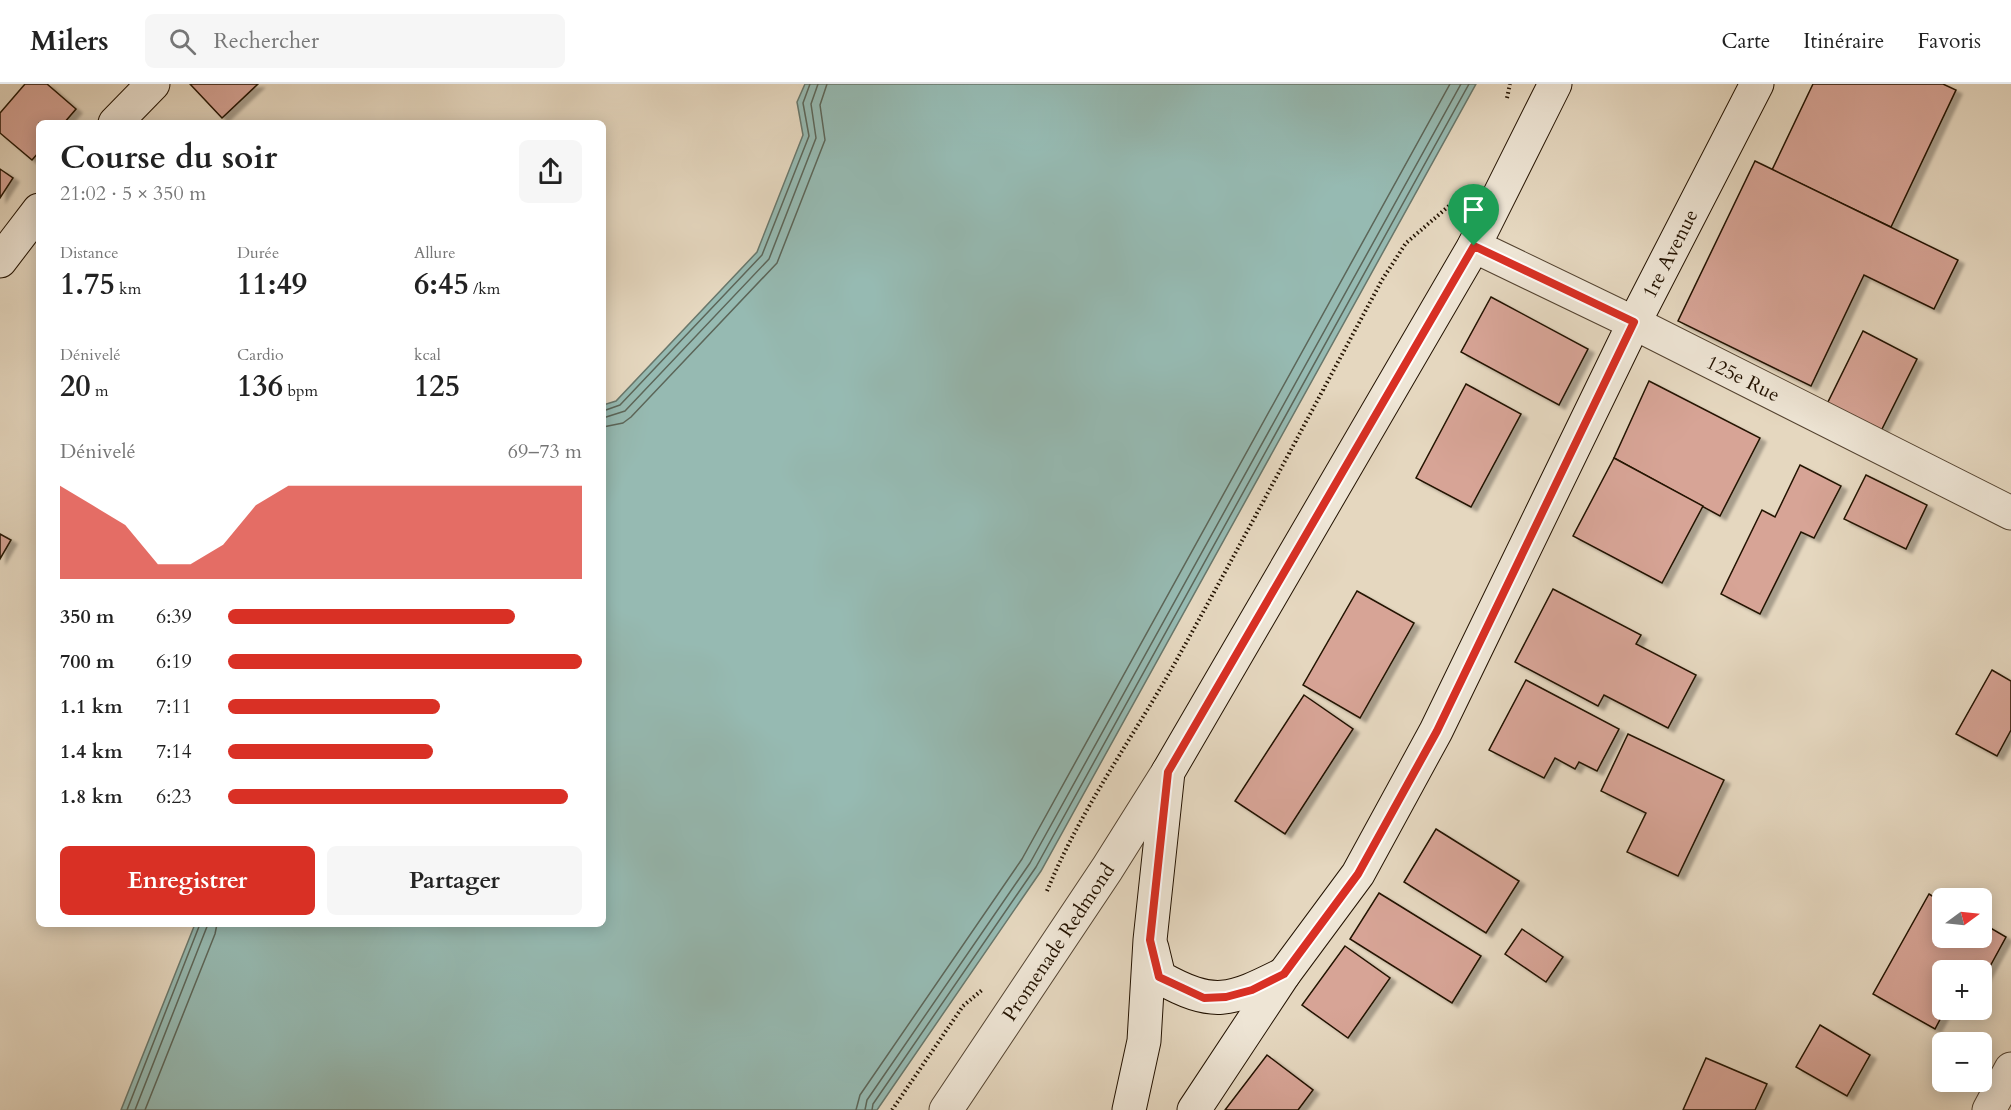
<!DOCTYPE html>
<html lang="fr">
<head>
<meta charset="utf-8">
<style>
	:root { --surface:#fff; --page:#f6f6f6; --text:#222; --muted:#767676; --line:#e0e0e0; --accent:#d93025 }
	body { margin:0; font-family:Cardo,serif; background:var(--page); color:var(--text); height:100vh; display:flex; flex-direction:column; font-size:22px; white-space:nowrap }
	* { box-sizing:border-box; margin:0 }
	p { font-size:20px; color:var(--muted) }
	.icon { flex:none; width:33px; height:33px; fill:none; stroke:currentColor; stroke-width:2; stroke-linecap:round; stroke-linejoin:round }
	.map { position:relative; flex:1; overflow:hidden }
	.drawer { position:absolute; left:36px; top:36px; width:570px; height:807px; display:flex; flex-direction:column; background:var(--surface); border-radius:9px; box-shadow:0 3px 15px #0003 }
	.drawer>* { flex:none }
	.needle { width:39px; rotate:75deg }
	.controls { position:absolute; left:1932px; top:804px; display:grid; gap:12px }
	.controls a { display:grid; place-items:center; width:60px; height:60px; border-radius:9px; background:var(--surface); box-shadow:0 3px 15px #0003; font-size:30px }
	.pin { position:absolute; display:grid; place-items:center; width:51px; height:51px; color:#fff; margin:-62px -26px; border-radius:50% 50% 50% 0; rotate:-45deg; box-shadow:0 0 6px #0007 }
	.pin .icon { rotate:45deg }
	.round { display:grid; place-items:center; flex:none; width:63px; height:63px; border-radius:9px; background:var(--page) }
	.overview { display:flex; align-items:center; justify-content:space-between; height:102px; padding:0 24px }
	h1 { font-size:33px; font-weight:800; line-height:45px }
	.figures { display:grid; grid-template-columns:repeat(3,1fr); gap:9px; height:102px; padding:6px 24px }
	.figures div { display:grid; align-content:center }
	.figures b { font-size:30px; font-weight:800 }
	.figures small { font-size:16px; font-weight:400 }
	.figures p { font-size:16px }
	.chart { height:168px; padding:12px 24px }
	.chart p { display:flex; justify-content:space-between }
	.chart svg { width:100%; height:108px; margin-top:6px; fill:var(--accent); opacity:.7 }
	.cta { display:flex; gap:12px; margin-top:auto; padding:12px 24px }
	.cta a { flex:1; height:69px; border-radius:9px; background:var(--accent); color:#fff; font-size:24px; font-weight:800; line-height:69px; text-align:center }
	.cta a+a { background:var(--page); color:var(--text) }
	ul { padding:0 24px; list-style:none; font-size:20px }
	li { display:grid; grid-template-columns:96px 72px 1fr; align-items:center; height:45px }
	li i { height:15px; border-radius:8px; background:var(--accent) }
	header { display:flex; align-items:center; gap:36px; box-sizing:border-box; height:84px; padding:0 30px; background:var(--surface); border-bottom:2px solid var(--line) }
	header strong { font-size:28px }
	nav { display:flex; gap:33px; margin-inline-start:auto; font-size:21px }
	.search { width:420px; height:54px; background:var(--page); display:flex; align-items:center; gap:15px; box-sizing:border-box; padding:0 21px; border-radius:9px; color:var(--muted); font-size:22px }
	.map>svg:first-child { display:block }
	.water { fill:#96bab2; stroke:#68776b; stroke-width:1.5 }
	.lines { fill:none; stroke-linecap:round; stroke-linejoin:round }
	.shore { stroke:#5c6659; stroke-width:1.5 }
	.building { fill:#d7a496; stroke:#231200; stroke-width:1.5; filter:url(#shadow) }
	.street-casing { stroke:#544330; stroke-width:35 }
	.secondary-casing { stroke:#231200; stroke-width:35 }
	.path { stroke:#231200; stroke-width:4; stroke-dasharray:1.5 3; stroke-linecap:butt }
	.street { stroke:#eee5d5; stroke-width:33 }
	.secondary { stroke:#eee5d5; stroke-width:33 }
	.route-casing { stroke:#fff; stroke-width:12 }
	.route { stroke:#d93025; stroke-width:8 }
	.labels { text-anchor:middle; stroke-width:5; stroke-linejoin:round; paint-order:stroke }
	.street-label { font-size:20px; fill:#231200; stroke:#eee5d5 }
</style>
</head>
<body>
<header>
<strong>Milers</strong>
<div class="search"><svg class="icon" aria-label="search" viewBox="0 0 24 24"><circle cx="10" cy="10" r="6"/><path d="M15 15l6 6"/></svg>Rechercher</div>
<nav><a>Carte</a><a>Itinéraire</a><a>Favoris</a></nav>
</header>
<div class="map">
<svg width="2011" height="1026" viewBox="0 0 2011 1026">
	<defs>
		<filter id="shadow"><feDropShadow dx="6" dy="4" stdDeviation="1.5" flood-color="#0004"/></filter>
	</defs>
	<rect width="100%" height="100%" fill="#e5d7bf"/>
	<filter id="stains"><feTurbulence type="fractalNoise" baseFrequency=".00333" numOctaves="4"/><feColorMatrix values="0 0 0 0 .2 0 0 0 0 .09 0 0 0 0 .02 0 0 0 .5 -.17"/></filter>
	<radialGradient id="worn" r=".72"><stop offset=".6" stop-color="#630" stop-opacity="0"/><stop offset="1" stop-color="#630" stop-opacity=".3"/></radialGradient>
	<polygon class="water" points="805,0 1476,0 1041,787 877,1026 121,1026 195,840 603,840 603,321 616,317 757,168 803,51 797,18"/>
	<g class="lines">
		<g class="shore">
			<polyline points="603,327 620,321 762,171 809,52 803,19 810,0"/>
			<polyline points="603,334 625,327 769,175 816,54 811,20 818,0"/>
			<polyline points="603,343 623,339 631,333 777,179 825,56 820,21 827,0"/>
			<polyline points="127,1026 200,840"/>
			<polyline points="135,1026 208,840"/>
			<polyline points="145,1026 215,850 217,840"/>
			<polyline points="856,1026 860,1011 1022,775 1450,0"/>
			<polyline points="865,1026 867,1016 1030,779 1461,0"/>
			<polyline points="872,1026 873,1020 1036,783 1469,0"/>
		</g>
	</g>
	<g class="building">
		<polygon points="25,0 47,0 76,25 64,39 39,39 39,68 32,76 0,49 0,29"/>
		<polygon points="190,0 258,0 222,34"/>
		<polygon points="1813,0 1943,0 1956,6 1891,143 1772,86"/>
		<polygon points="1755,77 1958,176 1934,225 1864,191 1811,302 1678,237"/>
		<polygon points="0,85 13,94 0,114"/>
		<polygon points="1491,213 1588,265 1559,321 1461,268"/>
		<polygon points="1863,247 1917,275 1881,347 1827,320"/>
		<polygon points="1649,297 1760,354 1720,432 1614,374"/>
		<polygon points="1466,300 1521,330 1471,423 1416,394"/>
		<polygon points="1614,374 1703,422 1662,499 1573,452"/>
		<polygon points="1800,381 1841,402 1814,454 1801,448 1760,530 1721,510 1762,426 1775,433"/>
		<polygon points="1866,391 1927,421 1906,465 1844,435"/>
		<polygon points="0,450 11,456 0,475"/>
		<polygon points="1553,505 1641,551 1636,560 1696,591 1668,644 1604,611 1598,622 1515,578"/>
		<polygon points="1357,507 1414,539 1360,634 1303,601"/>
		<polygon points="1992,586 2011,597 2011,646 1997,672 1956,650"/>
		<polygon points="1526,596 1619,645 1597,687 1579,678 1575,685 1555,674 1544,694 1489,666"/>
		<polygon points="1304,611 1353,645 1285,750 1235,717"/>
		<polygon points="1628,650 1724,696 1678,792 1627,768 1646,729 1601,707"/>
		<polygon points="1436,745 1519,797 1486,849 1404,798"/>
		<polygon points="1379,809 1481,872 1452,919 1350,855"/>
		<polygon points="1929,810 1942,818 1942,854 1982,854 1982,839 2006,853 1982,897 1982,886 1942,886 1942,926 1945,926 1935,945 1873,910"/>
		<polygon points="1522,845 1563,873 1546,898 1505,870"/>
		<polygon points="1345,862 1390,894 1348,954 1302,921"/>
		<polygon points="1820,941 1870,971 1847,1012 1796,983"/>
		<polygon points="1267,971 1313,1006 1298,1026 1225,1026"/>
		<polygon points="1706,974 1767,1000 1755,1026 1683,1026"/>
	</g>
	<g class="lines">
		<g class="street-casing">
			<g id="street">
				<path id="s1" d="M1474 162 1634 239 2011 429"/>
				<path id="s2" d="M946 1026 1107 785 1168 688"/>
				<polyline points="1989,1026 2011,985"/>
			</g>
		</g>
		<g class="secondary-casing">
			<g id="secondary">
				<polyline points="115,39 153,0"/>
				<polyline points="0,177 39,126"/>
				<path d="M1152 864 1159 893C1214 924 1230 917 1284 890"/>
				<polyline points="1129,1026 1144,957 1150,856 1168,688 1474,162 1555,0"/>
				<path id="s3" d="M1194 1026 1284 890 1358 790 1436 647 1634 239 1757 0"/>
			</g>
		</g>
		<g class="path">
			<polyline points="1507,14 1510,0"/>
			<path d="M1047 807C1079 729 1129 659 1171 586 1243 457 1312 326 1382 196L1406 159 1457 115"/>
			<polyline points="892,1026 963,922 982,906"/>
		</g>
		<use href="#street" class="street"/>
		<use href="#secondary" class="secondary"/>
	</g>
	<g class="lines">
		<g class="route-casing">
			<polygon id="route" points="1474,162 1634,238 1437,647 1358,790 1284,890 1252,906 1226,913 1204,914 1159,893 1150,856 1168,688"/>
		</g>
		<use href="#route" class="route"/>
	</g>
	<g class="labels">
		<g class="street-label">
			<text dy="7" stroke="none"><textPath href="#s3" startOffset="982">1re Avenue</textPath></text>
			<text dy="7" stroke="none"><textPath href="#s1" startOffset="300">125e Rue</textPath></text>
			<text dy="7" stroke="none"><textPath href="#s2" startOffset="202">Promenade Redmond</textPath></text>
		</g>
	</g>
	<rect width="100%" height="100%" filter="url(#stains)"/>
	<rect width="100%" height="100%" fill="url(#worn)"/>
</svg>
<div class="controls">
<a><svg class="needle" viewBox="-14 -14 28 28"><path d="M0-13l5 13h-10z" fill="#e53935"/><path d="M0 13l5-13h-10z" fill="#767676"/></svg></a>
<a>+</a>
<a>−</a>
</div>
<div class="pin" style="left:1474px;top:162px;background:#1e9e55"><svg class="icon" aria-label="arrive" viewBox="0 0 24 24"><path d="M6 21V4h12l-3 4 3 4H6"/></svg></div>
<section class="drawer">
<div class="overview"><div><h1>Course du soir</h1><p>21:02 · 5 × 350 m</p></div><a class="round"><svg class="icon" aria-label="share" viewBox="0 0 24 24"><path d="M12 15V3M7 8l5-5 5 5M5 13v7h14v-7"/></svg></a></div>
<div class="figures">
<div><p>Distance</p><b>1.75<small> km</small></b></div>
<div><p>Durée</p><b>11:49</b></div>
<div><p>Allure</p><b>6:45<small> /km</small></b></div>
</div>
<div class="figures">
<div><p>Dénivelé</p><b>20<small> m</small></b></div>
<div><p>Cardio</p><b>136<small> bpm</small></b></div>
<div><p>kcal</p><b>125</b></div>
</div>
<div class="chart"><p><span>Dénivelé</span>69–73 m</p>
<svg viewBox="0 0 160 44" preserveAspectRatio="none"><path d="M0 44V6L10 14L20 22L30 38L40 38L50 30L60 14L70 6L80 6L90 6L100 6L110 6L120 6L130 6L140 6L150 6L160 6V44z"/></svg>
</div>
<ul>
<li><b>350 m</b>6:39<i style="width:81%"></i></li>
<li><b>700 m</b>6:19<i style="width:100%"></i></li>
<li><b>1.1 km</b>7:11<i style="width:60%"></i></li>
<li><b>1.4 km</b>7:14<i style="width:58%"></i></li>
<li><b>1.8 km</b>6:23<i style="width:96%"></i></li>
</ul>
<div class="cta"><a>Enregistrer</a><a>Partager</a></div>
</section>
</div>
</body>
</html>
